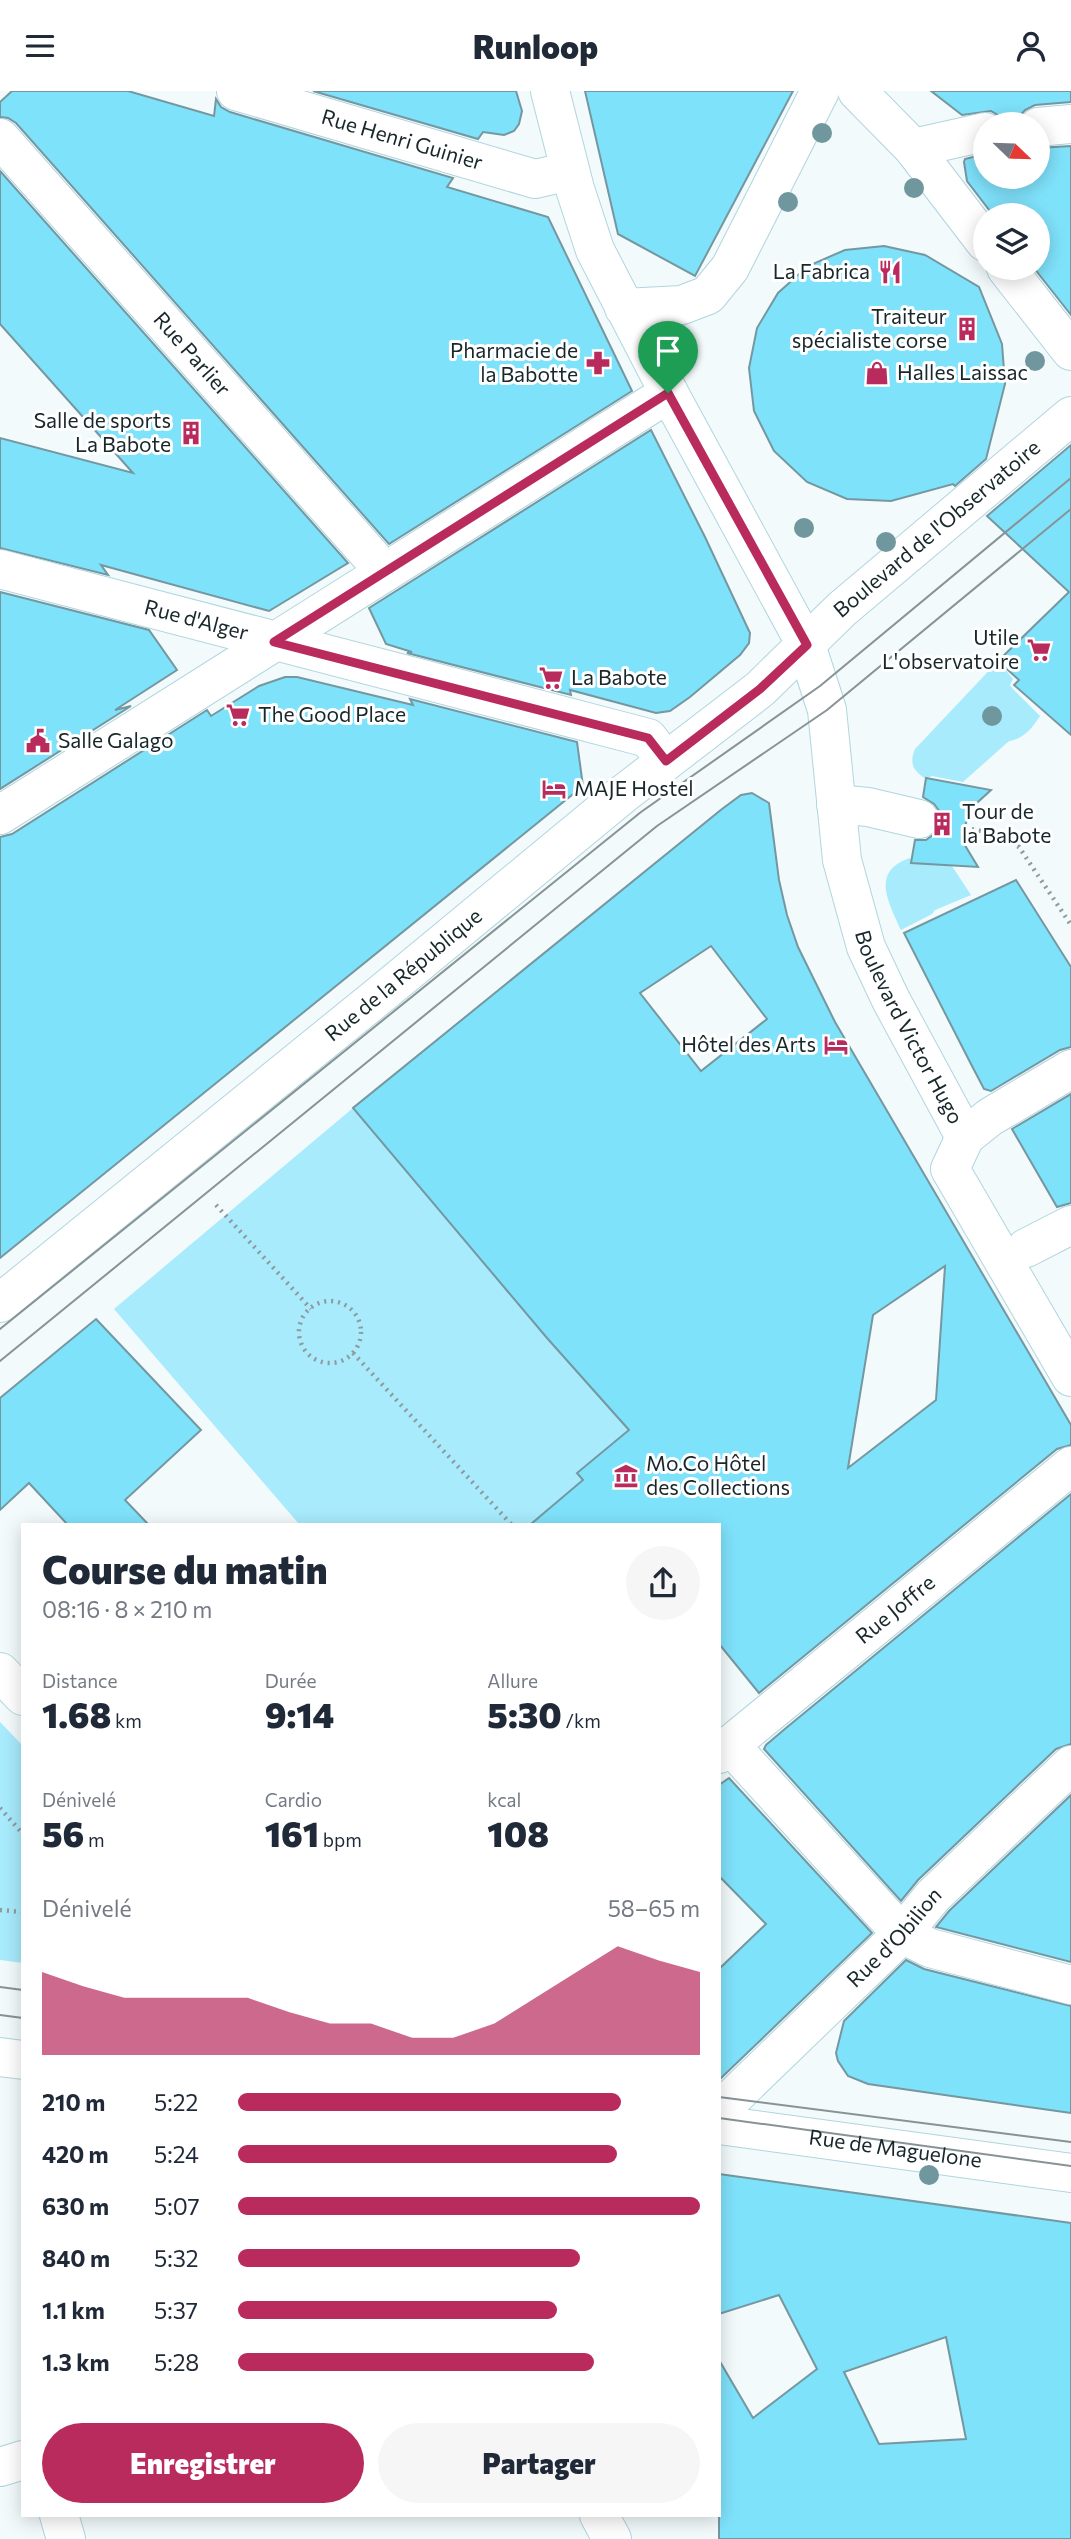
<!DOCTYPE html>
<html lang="fr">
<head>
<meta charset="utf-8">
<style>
	:root { --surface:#fff; --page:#f6f6f7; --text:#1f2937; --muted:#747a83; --accent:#b92b5c }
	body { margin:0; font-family:Commissioner,sans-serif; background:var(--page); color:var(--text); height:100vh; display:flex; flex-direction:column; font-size:26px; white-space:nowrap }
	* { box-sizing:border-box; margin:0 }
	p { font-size:23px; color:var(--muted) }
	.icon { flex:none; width:38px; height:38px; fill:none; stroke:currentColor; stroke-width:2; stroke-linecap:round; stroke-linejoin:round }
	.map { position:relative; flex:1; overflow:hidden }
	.sheet { position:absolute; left:21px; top:1432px; width:700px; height:994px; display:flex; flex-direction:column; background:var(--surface); border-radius:0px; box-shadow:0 4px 18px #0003 }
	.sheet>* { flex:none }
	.needle { width:46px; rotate:113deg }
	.tools { position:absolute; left:973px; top:21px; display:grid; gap:14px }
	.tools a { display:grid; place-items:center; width:77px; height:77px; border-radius:50%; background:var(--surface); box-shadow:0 4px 18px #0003; font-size:35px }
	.pin { position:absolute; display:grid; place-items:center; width:60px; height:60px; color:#fff; margin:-72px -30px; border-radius:50% 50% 50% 0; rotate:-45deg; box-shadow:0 0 7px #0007 }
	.pin .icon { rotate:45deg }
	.round { display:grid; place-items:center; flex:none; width:74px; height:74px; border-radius:37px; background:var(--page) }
	.head { display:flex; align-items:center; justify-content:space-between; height:119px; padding:0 21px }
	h1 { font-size:38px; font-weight:800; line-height:52px }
	.figures { display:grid; grid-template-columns:repeat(3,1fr); gap:10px; height:119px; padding:7px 21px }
	.figures div { display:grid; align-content:center }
	.figures b { font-size:35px; font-weight:800 }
	.figures small { font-size:19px; font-weight:400 }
	.figures p { font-size:19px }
	.chart { height:196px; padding:14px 21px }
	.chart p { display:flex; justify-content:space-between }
	.chart svg { width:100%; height:126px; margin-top:7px; fill:var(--accent); opacity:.7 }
	.primary-button { display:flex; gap:14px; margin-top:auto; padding:14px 21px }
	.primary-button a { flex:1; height:80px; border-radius:42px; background:var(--accent); color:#fff; font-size:28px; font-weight:800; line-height:80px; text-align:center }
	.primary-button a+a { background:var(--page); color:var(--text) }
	ul { padding:0 21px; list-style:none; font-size:23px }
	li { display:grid; grid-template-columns:112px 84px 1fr; align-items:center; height:52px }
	li i { height:18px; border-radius:9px; background:var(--accent) }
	header { display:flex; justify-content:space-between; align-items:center; height:91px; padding:0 21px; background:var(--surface); font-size:32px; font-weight:800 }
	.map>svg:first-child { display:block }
	.green { fill:#a7ebfd }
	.building { fill:#7fe2fb; stroke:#7497a0; stroke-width:2; fill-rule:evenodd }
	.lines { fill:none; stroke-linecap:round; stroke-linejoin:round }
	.minor-casing { stroke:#b0d5df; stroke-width:40 }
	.path { stroke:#8f9a9c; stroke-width:4.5; stroke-dasharray:2 5; stroke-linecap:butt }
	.minor { stroke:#fff; stroke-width:38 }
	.tram { stroke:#879395; stroke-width:2 }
	.tree { fill:#70969e }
	.route-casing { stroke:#fff; stroke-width:14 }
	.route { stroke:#b92b5c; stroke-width:9 }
	.labels { text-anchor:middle; stroke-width:6; stroke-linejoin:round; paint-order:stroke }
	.street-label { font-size:21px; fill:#18272a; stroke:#fff }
	.poi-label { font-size:21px; fill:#18272a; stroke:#fff; text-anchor:start }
</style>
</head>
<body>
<header><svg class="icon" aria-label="menu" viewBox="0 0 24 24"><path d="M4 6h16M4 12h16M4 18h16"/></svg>Runloop<svg class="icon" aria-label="person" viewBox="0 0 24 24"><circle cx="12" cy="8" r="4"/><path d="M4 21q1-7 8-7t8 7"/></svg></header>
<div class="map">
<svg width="1071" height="2448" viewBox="0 0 1071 2448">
	<rect width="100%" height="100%" fill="#f2fafc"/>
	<g class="green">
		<path d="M998 570 1013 588 1010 594 1012 597 1040 625C1032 637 1024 648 1009 650L963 691 932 685 926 688C913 680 909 672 915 658Z"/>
		<path d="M910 767 915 773 950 772 971 804 935 819 932 823 901 839C889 812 870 780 910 767Z"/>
		<polygon points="353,1017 548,1249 629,1339 583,1389 531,1433 299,1433 114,1218"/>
		<polygon points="0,1631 23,1655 23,1872 0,1869"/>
	</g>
	<g class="building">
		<polygon points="12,0 128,0 214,25 216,8 221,16 230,21 453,87 447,96 548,126 632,300 389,453 16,32 8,27 0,26 0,11"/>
		<polygon points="313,0 516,0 522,20 519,33 514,40 504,44 483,41 478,48"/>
		<polygon points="585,0 793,0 695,185 618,143"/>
		<polygon points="931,0 1071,0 1071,11 1035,14 1025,19 1019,26 1017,33 1005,33 1001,26 991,20 962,24"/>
		<polygon points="1071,55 1071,224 1034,177 1038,177 1038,124 993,124 967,90 964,71 965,68 985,63 985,86 1038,86 1038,57"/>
		<polygon points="0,80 348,472 269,520 101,474 108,484 0,457 0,347 133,382 0,233"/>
		<polygon points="884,155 925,164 979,196 1002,253 1005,293 986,368 955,395 953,393 891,410 847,408 807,391 774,360 754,320 749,277 757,237 778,202 808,175 845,159"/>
		<polygon points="651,339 705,446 750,542 749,552 740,564 690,606 670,620 656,622 570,599 571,604 407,562 412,561 386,553 369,517"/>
		<polygon points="1071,354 1071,644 1014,594 1019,589 998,570 1069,501 987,425"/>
		<polygon points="0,501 149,539 177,579 115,619 131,615 0,698"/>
		<polygon points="285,586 297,586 413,614 410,608 577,651 583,695 0,1167 0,746 12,743 207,619 211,625 259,595"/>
		<polygon points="926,687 991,699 968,720 963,751 978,776 911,772 915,749 926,749 934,743 940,732 940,721 934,713 923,706"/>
		<path d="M752 702 769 712 779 789 787 824 798 856 835 931 1071 1334V1354L1057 1358 759 1602 719 1553V1433H531L583 1389 577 1382 629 1339 547 1247 353 1017 722 718 741 704ZM711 855 767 928 701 980 640 902ZM945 1175 936 1309 848 1377 873 1224Z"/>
		<polygon points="1016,789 1071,876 1071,956 1060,959 991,1000 984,998 972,975 904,842"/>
		<polygon points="1071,1003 1071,1112 1057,1116 1012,1038"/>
		<polygon points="96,1228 201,1339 125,1409 148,1433 67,1433 29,1392 0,1419 0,1307"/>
		<polygon points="1071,1403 1071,1653 1056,1658 918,1789 901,1810 764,1658 766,1654 786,1637"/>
		<polygon points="729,1687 872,1842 719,1989 719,1878 766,1833 719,1785 719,1694"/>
		<polygon points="1071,1704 1071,1871 936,1836 949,1820"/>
		<polygon points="906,1869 924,1878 1071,1915 1071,2022 868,1993 848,1985 838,1970 836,1962 844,1930"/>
		<path d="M719 2083 1071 2132V2448H719V2269L753 2327 817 2278 779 2204 719 2223ZM946 2246 966 2348 879 2353 844 2281Z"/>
	</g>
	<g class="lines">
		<g class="minor-casing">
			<g id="minor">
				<path id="s1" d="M236 0 535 88 570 80"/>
				<path id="s2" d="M550 0 575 98 595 159 669 302 806 554 827 619 842 769 866 856 891 909 965 1046"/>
				<polyline points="857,0 913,57 985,151"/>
				<polyline points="1038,36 1071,33"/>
				<path id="s3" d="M0 47 384 480"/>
				<polyline points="913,57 985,41"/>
				<polyline points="1006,177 1071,260"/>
				<polyline points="624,217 682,214 708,204 730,177 820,0"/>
				<path id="s4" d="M0 478 648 647 666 670"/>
				<polyline points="836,713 868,716 919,728"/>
				<polyline points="0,724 669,302"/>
				<polyline points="1071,978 990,1026 965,1046 950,1078 1071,1286"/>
				<polyline points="1026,1157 1071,1134"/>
				<path id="s5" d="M0 1212 381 903 622 704 760 598 842 518 1071 325"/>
				<polyline points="0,1581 23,1605"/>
				<polyline points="730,1654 902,1843 930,1857 1071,1894"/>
				<path id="s6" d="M719 1663 1071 1375"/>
				<polyline points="0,1966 23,1969"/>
				<path id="s7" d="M719 2020 902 1843 933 1805 1071 1674"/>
				<path id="s8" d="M719 2034 1071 2082"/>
				<polyline points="0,2376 23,2369"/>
				<polyline points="59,2424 66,2448"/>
				<polyline points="599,2424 612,2448"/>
			</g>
		</g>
		<g class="path">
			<polyline points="965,737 991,742 1019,756 1071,834"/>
			<polyline points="216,1114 311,1218"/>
			<circle cx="330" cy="1241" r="31"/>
			<polyline points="353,1262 511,1433"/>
			<polyline points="0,1717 23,1743"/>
			<polyline points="0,1819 23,1821"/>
		</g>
		<use href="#minor" class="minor"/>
		<g class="tram">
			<polyline points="0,1238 641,721 820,595 1071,387"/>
			<polyline points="0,1270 657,735 827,619 1071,418"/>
			<polyline points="0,1896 23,1899"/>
			<polyline points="0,1924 23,1927"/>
			<polyline points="719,2006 1071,2051"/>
			<polyline points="719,2027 1071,2075"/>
		</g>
	</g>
	<g class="tree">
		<circle cx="822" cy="42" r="10"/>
		<circle cx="914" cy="97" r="10"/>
		<circle cx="788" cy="111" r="10"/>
		<circle cx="1035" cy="270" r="10"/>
		<circle cx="804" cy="437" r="10"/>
		<circle cx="886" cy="451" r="10"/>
		<circle cx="992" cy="625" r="10"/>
		<circle cx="929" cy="2084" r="10"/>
	</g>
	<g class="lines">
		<g class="route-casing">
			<polygon id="route" points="668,302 807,554 760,598 666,670 648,647 274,551"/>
		</g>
		<use href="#route" class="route"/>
	</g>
	<defs>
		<g id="restaurant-bare" transform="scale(1.89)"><path d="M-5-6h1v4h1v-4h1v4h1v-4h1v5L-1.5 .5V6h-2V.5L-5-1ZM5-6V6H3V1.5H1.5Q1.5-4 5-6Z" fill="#b92b5c" stroke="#fff" stroke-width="2.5" paint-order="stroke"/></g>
		<g id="building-bare" transform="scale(1.89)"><path d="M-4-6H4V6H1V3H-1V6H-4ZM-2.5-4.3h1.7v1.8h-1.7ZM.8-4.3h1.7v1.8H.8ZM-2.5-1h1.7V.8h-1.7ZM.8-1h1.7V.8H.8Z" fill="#b92b5c" stroke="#fff" stroke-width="2.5" paint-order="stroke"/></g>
		<g id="pharmacy-bare" transform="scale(1.89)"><path d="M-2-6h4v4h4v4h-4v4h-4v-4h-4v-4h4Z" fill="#b92b5c" stroke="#fff" stroke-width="2.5" paint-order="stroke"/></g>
		<g id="shop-bare" transform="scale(1.89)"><path d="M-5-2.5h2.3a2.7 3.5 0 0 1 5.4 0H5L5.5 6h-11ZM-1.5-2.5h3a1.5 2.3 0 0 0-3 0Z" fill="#b92b5c" stroke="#fff" stroke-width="2.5" paint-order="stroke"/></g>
		<g id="supermarket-bare" transform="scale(1.89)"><path d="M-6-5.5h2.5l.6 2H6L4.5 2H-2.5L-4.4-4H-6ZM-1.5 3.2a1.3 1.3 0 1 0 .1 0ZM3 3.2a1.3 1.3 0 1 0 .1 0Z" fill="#b92b5c" stroke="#fff" stroke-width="2.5" paint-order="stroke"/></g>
		<g id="civic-bare" transform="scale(1.89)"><path d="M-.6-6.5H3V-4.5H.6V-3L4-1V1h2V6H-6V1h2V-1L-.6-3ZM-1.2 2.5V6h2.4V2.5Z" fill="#b92b5c" stroke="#fff" stroke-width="2.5" paint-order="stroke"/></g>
		<g id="hotel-bare" transform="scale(1.89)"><path d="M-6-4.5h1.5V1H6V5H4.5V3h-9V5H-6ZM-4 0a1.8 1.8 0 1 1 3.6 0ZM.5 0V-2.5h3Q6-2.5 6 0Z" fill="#b92b5c" stroke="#fff" stroke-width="2.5" paint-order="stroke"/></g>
		<g id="museum-bare" transform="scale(1.89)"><path d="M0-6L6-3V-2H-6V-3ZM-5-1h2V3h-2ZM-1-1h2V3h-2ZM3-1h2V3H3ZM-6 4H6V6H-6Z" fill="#b92b5c" stroke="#fff" stroke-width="2.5" paint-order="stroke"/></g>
	</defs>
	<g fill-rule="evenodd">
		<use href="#restaurant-bare" x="890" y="181"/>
		<use href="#building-bare" x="967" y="238"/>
		<use href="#pharmacy-bare" x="598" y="272"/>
		<use href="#shop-bare" x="877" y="282"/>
		<use href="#building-bare" x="191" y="342"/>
		<use href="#supermarket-bare" x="1039" y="559"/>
		<use href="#supermarket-bare" x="551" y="587"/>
		<use href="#supermarket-bare" x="238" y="624"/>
		<use href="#civic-bare" x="38" y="650"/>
		<use href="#hotel-bare" x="554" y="698"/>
		<use href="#building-bare" x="942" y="733"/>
		<use href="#hotel-bare" x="836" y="954"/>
		<use href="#museum-bare" x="626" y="1385"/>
	</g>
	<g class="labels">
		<g class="street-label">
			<text dy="7" stroke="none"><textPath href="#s1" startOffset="173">Rue Henri Guinier</textPath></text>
			<text dy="7" stroke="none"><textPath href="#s3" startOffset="289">Rue Parlier</textPath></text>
			<text dy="7" stroke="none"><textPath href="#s5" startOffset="1216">Boulevard de l'Observatoire</textPath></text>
			<text dy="7" stroke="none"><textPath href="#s4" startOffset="203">Rue d'Alger</textPath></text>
			<text dy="7" stroke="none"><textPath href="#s5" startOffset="520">Rue de la République</textPath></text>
			<text dy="7" stroke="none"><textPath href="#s2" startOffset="1013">Boulevard Victor Hugo</textPath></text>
			<text dy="7" stroke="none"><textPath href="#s6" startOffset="228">Rue Joffre</textPath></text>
			<text dy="7" stroke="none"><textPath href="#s7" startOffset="247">Rue d'Obilion</textPath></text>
			<text dy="7" stroke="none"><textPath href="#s8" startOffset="178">Rue de Maguelone</textPath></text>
		</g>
		<g class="poi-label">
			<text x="870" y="188" text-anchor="end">La Fabrica</text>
			<text x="947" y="233" text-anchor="end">Traiteur<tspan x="947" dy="24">spécialiste corse</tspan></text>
			<text x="578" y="267" text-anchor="end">Pharmacie de<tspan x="578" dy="24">la Babotte</tspan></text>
			<text x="897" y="289">Halles Laissac</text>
			<text x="171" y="337" text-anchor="end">Salle de sports<tspan x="171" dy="24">La Babote</tspan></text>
			<text x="1019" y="554" text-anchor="end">Utile<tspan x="1019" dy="24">L'observatoire</tspan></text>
			<text x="571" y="594">La Babote</text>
			<text x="258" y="631">The Good Place</text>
			<text x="58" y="657">Salle Galago</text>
			<text x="574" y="705">MAJE Hostel</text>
			<text x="962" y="728">Tour de<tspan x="962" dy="24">la Babote</tspan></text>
			<text x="816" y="961" text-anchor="end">Hôtel des Arts</text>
			<text x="646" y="1380">Mo.Co Hôtel<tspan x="646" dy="24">des Collections</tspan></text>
		</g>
	</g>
</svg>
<div class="tools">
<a><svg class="needle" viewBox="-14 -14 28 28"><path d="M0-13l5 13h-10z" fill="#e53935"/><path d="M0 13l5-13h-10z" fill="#747a83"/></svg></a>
<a><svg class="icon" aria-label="layers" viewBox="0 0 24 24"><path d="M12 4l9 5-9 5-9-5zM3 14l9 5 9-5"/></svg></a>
</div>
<div class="pin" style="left:668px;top:302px;background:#1e9e55"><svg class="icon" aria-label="arrive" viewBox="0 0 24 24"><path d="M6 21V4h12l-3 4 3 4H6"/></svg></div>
<section class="sheet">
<div class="head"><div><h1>Course du matin</h1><p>08:16 · 8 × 210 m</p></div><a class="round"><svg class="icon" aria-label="share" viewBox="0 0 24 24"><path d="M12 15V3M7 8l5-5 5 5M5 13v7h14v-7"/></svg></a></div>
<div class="figures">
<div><p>Distance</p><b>1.68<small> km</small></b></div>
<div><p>Durée</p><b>9:14</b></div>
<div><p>Allure</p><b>5:30<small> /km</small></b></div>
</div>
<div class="figures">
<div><p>Dénivelé</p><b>56<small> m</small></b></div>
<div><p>Cardio</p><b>161<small> bpm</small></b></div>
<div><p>kcal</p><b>108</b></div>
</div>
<div class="chart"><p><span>Dénivelé</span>58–65 m</p>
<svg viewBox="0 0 160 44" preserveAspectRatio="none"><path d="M0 44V15L10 20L20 24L30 24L40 24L50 24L60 29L70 33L80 33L90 38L100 38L110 33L120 24L130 15L140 6L150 11L160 15V44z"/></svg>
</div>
<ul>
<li><b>210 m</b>5:22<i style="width:83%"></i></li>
<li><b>420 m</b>5:24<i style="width:82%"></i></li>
<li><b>630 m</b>5:07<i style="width:100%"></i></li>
<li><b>840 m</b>5:32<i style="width:74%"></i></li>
<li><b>1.1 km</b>5:37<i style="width:69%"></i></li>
<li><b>1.3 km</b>5:28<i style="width:77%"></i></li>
</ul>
<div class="primary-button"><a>Enregistrer</a><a>Partager</a></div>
</section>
</div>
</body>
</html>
